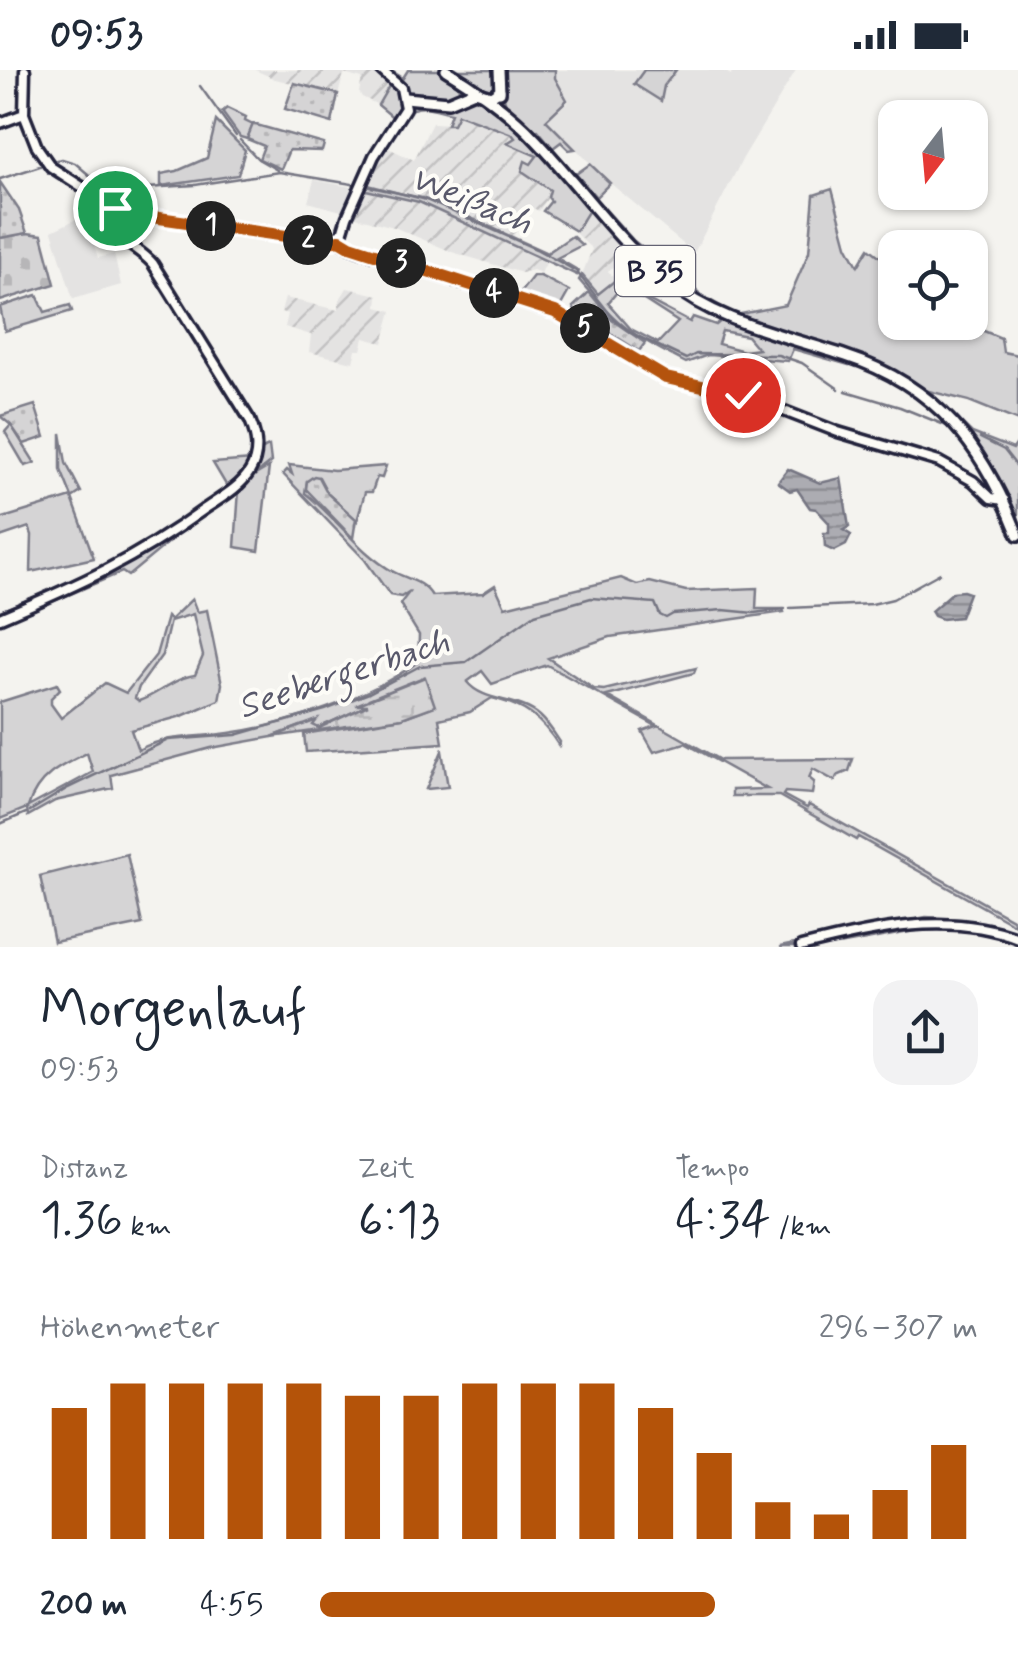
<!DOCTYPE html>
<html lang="de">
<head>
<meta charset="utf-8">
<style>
	:root { --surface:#fff; --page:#f2f2f3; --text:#1f2937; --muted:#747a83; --accent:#b45309 }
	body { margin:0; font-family:Mynerve,sans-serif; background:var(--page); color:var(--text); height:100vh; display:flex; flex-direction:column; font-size:38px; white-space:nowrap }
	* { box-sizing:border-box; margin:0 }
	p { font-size:32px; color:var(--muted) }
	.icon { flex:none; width:55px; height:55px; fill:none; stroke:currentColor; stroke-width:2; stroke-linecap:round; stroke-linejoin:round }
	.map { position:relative; height:877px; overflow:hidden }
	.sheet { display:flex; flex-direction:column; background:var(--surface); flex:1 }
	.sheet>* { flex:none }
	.needle { width:65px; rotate:196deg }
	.buttons { position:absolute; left:878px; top:30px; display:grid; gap:20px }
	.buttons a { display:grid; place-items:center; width:110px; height:110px; border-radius:20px; background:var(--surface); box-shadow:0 2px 8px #0004; font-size:50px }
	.pin { position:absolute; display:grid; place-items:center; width:85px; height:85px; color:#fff; margin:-42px; border:5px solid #fff; border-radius:50%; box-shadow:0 2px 10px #0007 }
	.km { position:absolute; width:50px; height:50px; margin:-25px; border-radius:50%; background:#222; color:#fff; font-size:28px; line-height:50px; text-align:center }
	.round { display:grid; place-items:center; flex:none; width:105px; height:105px; border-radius:30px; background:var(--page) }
	.summary { display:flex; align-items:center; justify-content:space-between; height:170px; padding:0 40px }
	h1 { font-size:55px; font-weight:600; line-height:75px }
	.stats { display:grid; grid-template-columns:repeat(3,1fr); gap:15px; height:170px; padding:10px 40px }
	.stats div { display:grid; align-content:center }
	.stats b { font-size:50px; font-weight:600 }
	.stats small { font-size:28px; font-weight:400 }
	.stats p { font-size:28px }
	.chart { height:280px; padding:20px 40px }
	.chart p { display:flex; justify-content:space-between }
	.chart svg { width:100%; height:180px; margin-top:10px; stroke:var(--accent); stroke-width:6 }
	ul { padding:0 40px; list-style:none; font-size:32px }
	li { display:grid; grid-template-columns:160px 120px 1fr; align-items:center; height:75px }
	li i { height:25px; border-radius:12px; background:var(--accent) }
	.status { display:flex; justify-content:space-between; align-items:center; height:70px; padding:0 50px; background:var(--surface); direction:ltr }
	.status svg { height:28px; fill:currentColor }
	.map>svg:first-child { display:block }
	.built { fill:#e4e3e2 }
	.industrial { fill:url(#industrial-furrows) }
	.green { fill:#d5d4d5; stroke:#7c7b88; stroke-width:2.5; fill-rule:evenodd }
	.wetland { fill:url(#wetland-marsh); stroke:#7c7b88; stroke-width:2.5 }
	.cemetery { fill:url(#cemetery-stones); stroke:#7c7b88; stroke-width:2.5 }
	.garden { fill:url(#garden-dots); stroke:#7c7b88; stroke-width:2.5 }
	.water { fill:url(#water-rules); stroke:#757582; stroke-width:2.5 }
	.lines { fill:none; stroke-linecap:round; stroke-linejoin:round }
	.stream { stroke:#757582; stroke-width:2.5 }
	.secondary-casing { stroke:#22223b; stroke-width:15 }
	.primary-casing { stroke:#22223b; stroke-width:16 }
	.secondary { stroke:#fdfcf7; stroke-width:8 }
	.primary { stroke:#fdfcf7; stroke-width:9 }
	.route-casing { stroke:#fff; stroke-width:20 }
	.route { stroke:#b45309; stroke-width:12 }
	.labels { text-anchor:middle; stroke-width:8; stroke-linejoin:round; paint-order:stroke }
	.shield { fill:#fdfcf7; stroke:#646373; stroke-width:2.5 }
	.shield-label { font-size:30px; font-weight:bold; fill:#22223b }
	.water-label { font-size:35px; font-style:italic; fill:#59596b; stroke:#fdfcf7 }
</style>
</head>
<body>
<div class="status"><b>09:53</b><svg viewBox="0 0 49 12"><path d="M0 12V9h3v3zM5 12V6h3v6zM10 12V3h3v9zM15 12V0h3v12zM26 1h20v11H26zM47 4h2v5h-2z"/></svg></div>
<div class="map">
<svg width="1018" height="877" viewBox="0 0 1018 877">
	<defs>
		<pattern id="industrial-furrows" width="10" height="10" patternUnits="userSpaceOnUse" patternTransform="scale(2.5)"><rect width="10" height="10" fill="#e4e3e2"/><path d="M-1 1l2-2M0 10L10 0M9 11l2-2" fill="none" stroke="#c3c2c3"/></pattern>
		<pattern id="wetland-marsh" width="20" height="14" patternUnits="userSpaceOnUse" patternTransform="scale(2.5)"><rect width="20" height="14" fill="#d5d4d5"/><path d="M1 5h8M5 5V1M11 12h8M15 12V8" fill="none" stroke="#b7b6b8"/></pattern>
		<pattern id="cemetery-stones" width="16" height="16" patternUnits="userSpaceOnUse" patternTransform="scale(2.5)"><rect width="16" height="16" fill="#d5d4d5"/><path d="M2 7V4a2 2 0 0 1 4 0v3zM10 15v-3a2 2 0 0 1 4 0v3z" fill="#b7b6b8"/></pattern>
		<pattern id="garden-dots" width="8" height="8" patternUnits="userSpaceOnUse" patternTransform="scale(2.5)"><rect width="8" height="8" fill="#d5d4d5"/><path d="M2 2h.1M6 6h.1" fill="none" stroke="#b7b6b8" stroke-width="1.8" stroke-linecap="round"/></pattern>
		<pattern id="water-rules" width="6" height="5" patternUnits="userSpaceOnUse" patternTransform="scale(2.5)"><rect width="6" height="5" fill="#acacb2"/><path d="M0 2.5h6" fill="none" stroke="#8c8c92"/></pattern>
	</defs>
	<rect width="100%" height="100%" fill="#f4f3ef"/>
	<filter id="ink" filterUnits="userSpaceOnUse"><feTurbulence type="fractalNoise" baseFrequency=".01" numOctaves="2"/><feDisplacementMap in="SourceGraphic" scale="20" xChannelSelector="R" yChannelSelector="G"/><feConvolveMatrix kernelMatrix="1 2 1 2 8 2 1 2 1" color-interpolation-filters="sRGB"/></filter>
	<g filter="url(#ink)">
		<g class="built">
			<polygon points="555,0 644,0 634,14 661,30 664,16 676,0 722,0 731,5 734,0 796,0 743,88 694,183 610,113 547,50 569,31 555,8"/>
			<polygon points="314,110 357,118 345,142 308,132"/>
			<polygon points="83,146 104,159 108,170 94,175 98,188 114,184 121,215 73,229 52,161"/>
			<polygon points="195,156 222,160 220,175 193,171"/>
		</g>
		<g class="industrial">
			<polygon points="255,0 373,0 391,14 378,35 362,27 359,22 362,9 344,4 338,24 275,9"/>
			<polygon points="458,44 512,64 515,68 509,72 538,86 528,106 551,123 539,141 529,136 513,167 421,126 364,114 379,81 386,77 414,90 432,53 453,54"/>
			<polygon points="362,119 419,132 548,189 541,203 533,200 522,203 452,182 394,157 352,146"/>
			<polygon points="590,141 629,184 608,201 615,209 598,224 582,205 592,179 575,163"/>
			<polygon points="347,218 378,225 377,237 392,241 383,273 364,268 361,280 356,280 353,292 309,282 311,265 285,257 288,244 281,242 285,228 338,240 339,231"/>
		</g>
		<g class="green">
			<polygon points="373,0 377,0 399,20 403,35 395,49 378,35 390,14"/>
			<polygon points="390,0 403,8 408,0 438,0 457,12 460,23 450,30 410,25"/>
			<polygon points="453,0 497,0 499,18 487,23"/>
			<path d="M501 0H555V8L567 30 546 50 575 79 569 80 561 72 553 78 538 60 530 61C505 39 502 34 501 0Z"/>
			<polygon points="644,0 676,0 664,16 661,31 634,14"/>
			<path d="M471 23 479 24 532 70 591 137 576 161 543 141 551 131 548 127 550 120 522 101 525 91 531 94 537 86 507 73 515 68 512 64 458 44 453 54H447L451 43C434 39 422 33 406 42L413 31 452 35Z"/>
			<polygon points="227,38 246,47 245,51 253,55 247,69 240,67 222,42"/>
			<polygon points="216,51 245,80 238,105 161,116 161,104 177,101 207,88"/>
			<path d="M556 84 634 171 703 226 736 245 786 235 809 182 814 125 832 119 847 175 858 196 869 178 895 198V252H970L969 255 1001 268 1003 282 1018 285V351L969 331 929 321 972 363 1013 379 1018 372V458C1002 415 978 360 937 334 911 318 881 305 853 290L849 295 793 279 788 291 708 285 686 293C633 266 618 256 579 210L582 205 598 224 618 208 637 224 690 252 693 247 716 255 723 249 793 274C752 257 706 238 670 211 625 177 590 128 554 86ZM622 216 678 252 658 273 631 259 608 233ZM722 261 747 266 758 279 744 281 718 274Z"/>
			<polygon points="590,94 610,113 596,127 576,104"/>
			<polygon points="364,114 438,133 547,183 572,166 582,175 557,188 579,201 577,205 419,132 362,119"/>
			<polygon points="533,206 540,206 569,221 560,237 519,224"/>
			<polygon points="37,225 45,242 70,235 72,241 5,261 0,237"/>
			<polygon points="11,355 35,393 25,396 5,362"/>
			<polygon points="61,363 66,393 81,422 72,428 94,488 31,502 32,465 29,457 0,467 0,449 72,427 61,400"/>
			<path d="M269 376 271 392 252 407 269 397 259 481 235 477 239 420 186 458 128 506 122 502 26 543 22 538 0 548V541L32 528 34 533C105 511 174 471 231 423 246 410 250 382 269 376Z"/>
			<polygon points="253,390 247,402 229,420 213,393"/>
			<path d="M289 395 334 400 386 396 382 408 377 407 372 422H365L357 451 328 424 318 407 307 411 305 423C335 446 359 483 394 502 407 509 423 511 432 526L483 523 495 515 505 537 621 508 637 515 650 512 686 521 757 518 756 539H783L784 542 610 567 548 588 594 619 604 620 696 598 694 603 607 626 720 690 853 689 849 701 837 706 835 711 813 699 809 708 814 712 812 724 785 722 783 725 807 738 809 735 1012 849 1015 855 858 767 856 770 779 726H732V720L767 719 685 673 654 682 642 661 656 656 547 595 492 614 482 601 467 612C484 633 518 627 540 646 548 653 554 663 560 672L559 676C541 648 525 636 492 628L470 642 439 649 443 673 306 682 304 664 402 648 434 636 424 607 369 629 371 634 318 658 303 655 272 667 211 678 111 705 113 718 55 731 28 746 27 738 0 749V632L57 614 60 619 51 628V634L61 648 105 613 126 623 156 585 167 547 170 550 192 529 197 542 207 540 222 614 219 630 182 646 131 660 138 680C168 664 196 668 229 663 290 655 367 628 418 592L419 565 400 534 410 521 401 527 390 525 365 490 283 404 287 400 292 404ZM193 544 203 586 195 605C176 607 157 625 139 631L135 628 139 617 162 585 170 551ZM87 683 93 702 28 737C37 707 60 696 87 683Z"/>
			<polygon points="442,681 448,717 426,719"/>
			<polygon points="127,784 142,854 54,872 40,806"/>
			<path d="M926 847 964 849 1009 861 962 853 922 854 839 869C857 867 875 862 893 859 936 852 977 857 1018 869V874C993 865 969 856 941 858 896 861 852 877 808 877L830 870 801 877H780Z"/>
		</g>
		<polygon class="wetland" points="425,607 435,636 402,648 272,667 317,650 313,655 319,658 368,635 356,635"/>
		<polygon class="cemetery" points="27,163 42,165 55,214 0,231 0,168"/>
		<g class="garden">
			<polygon points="294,13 338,24 332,53 285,39"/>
			<polygon points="253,54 324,74 322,81 289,80 281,99 259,89 264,76 247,69"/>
			<polygon points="0,112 19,140 27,163 0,168"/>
			<polygon points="589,222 612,250 645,273 639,281 575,241 573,237"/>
			<polygon points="35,335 45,367 24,374 11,355 0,346"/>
			<polygon points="314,406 319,407 328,424 356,449 353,468 306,419 307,411"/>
		</g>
		<g class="water">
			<polygon points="788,399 820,413 841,408 849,457 843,460 851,465 846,475 834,481 825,477 824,463 829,463 829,453 816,439 810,438 797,419 790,421 778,412"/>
			<polygon points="963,521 969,523 960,547 942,549 934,546 931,541 953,522"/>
		</g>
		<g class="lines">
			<g class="stream">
				<polyline points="200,16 236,66"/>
				<polyline points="240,70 258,89 277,100"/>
				<polyline points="53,91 62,89 75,93 101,115 147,118 195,115 279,102 358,115"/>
				<polyline points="0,109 40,96"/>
				<polyline points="366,116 422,128 536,179 576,201 614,249 631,263 686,289 696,284 778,285 802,293 839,319"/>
				<polyline points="846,321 900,337 952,358"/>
				<polyline points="967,363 973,366"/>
				<polyline points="980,368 1004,380 1018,398"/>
				<polyline points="790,538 872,534 893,529 940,503"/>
				<polyline points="30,741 68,718 168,670 236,665 325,640 369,623 420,596 466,592 535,544 591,528 655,533 660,545 666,548 673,544 723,540 754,543 785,539"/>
				<polyline points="0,754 26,743"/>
			</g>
			<g class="secondary-casing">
				<g id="secondary">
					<polyline points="25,0 24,44 37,77 51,97 115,138 133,144 328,172 340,170"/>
					<polyline points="0,53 24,44"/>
					<polyline points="340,170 350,177 555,243 666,307 743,325 838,362 939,392 973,411 991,428 1004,430"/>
					<polyline points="340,170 347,147 374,86 405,38 401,18 381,0"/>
					<path d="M0 548C78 515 134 490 203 440 219 429 240 418 250 401 260 384 257 367 250 350L153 194C136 172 77 152 88 122"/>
					<path d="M801 877C871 859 948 841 1018 868"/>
				</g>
			</g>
			<g class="primary-casing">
				<g id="primary">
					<path d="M446 0C479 20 510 42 536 70 580 116 616 170 665 210 720 254 782 264 846 286 938 316 984 378 1018 465"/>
					<polyline points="499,0 500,22"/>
					<polyline points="405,28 448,32 474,21 491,26 500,20"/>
				</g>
			</g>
			<use href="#secondary" class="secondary"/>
			<use href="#primary" class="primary"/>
		</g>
	</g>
	<g class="lines" filter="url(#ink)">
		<g class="route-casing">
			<polyline id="route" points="115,138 145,146 328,172 340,170 350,176 555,242 666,308 743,325"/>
		</g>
		<use href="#route" class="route"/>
	</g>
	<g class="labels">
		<rect class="shield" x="615" y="176" width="80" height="50" rx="8"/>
		<g class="shield-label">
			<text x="655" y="211">B 35</text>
		</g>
		<g class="water-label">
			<text transform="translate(472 129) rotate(22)" y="12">Weißach</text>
			<text transform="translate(343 603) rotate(-18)" y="12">Seebergerbach</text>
		</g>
	</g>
</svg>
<div class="buttons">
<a><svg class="needle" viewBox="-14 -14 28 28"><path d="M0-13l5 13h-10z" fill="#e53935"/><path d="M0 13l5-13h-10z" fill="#747a83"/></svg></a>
<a><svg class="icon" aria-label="locate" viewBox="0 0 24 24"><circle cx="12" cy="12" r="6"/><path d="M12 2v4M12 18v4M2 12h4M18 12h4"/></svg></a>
</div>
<div class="pin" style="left:115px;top:138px;background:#1e9e55"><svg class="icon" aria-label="arrive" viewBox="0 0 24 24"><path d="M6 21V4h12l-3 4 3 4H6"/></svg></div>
<div class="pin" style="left:743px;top:325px;background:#d93025"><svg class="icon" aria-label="check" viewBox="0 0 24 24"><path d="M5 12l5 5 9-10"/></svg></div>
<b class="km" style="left:211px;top:156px">1</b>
<b class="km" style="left:308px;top:170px">2</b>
<b class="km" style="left:401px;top:193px">3</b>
<b class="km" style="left:494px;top:223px">4</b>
<b class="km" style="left:585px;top:258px">5</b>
</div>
<section class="sheet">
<div class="summary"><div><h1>Morgenlauf</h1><p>09:53</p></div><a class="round"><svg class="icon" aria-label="share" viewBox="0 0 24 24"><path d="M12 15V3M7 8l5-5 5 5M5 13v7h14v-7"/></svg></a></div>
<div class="stats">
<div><p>Distanz</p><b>1.36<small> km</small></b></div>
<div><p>Zeit</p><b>6:13</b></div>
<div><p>Tempo</p><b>4:34<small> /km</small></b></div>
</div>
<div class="chart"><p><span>Höhenmeter</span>296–307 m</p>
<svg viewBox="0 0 160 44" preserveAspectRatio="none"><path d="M5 44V12M15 44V6M25 44V6M35 44V6M45 44V6M55 44V9M65 44V9M75 44V6M85 44V6M95 44V6M105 44V12M115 44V23M125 44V35M135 44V38M145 44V32M155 44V21"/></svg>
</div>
<ul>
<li><b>200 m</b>4:55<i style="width:60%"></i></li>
</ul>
</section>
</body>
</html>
